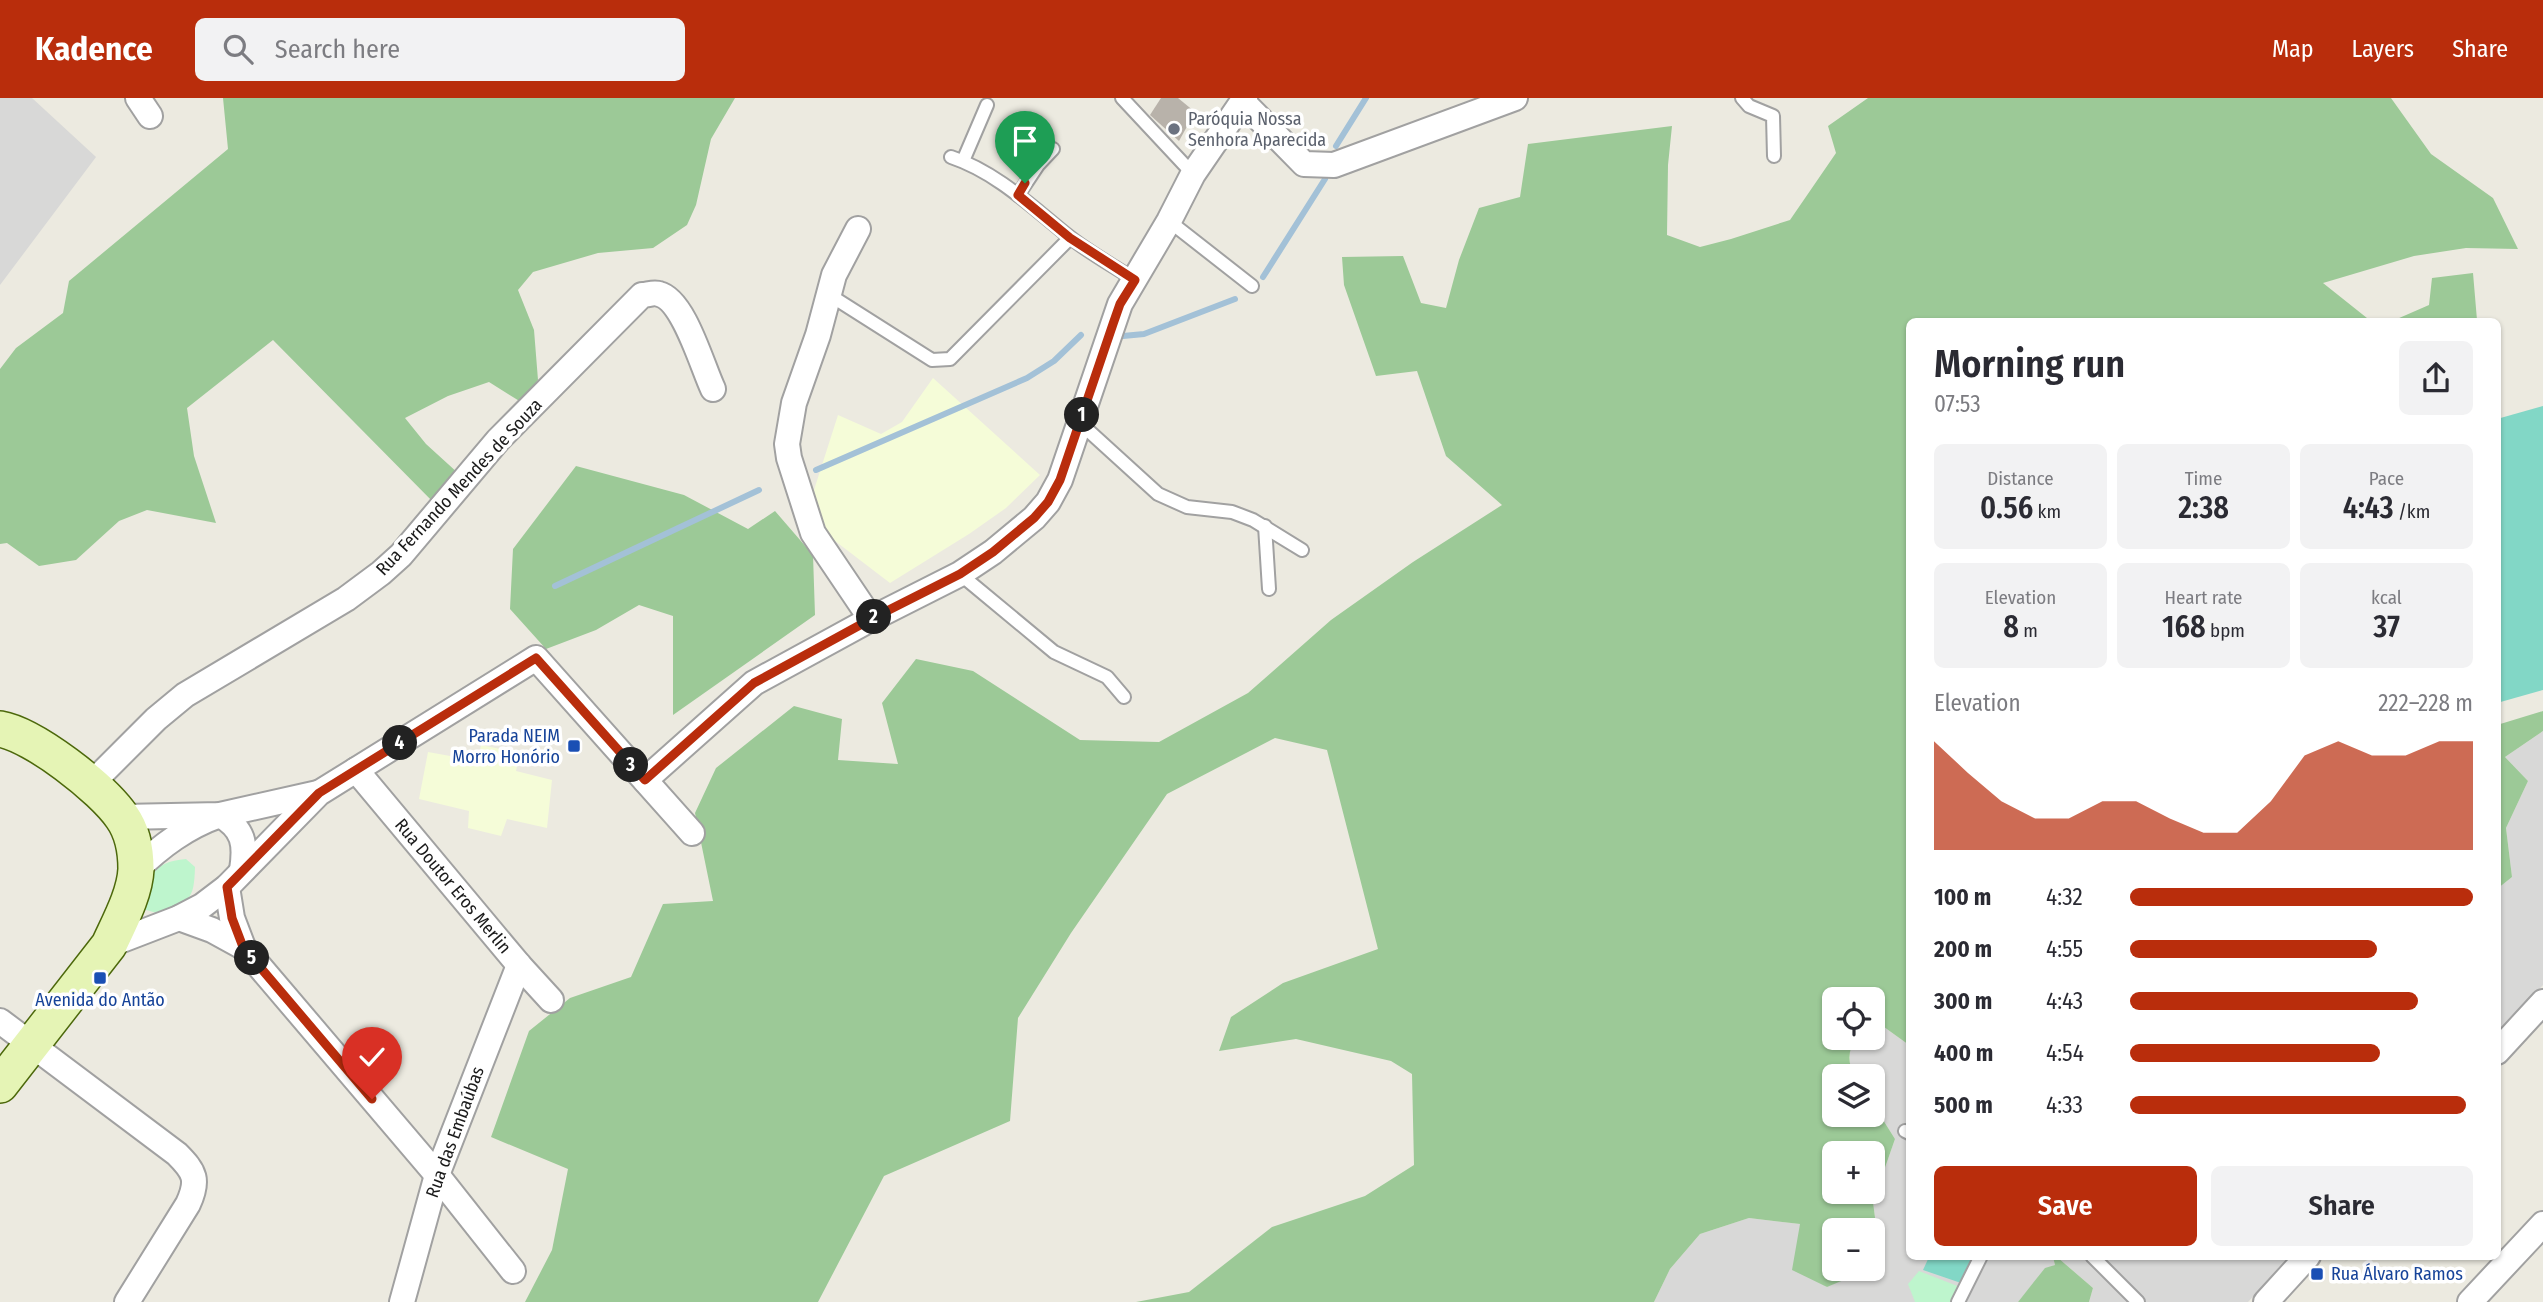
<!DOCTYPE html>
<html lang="en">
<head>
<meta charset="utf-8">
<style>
	:root { --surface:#fff; --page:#f2f2f3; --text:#2b2b33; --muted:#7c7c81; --accent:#b92d0c }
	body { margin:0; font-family:"Fira Sans Condensed",sans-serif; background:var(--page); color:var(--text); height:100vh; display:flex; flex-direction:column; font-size:26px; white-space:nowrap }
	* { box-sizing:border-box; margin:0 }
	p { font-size:23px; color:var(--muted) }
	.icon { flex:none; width:38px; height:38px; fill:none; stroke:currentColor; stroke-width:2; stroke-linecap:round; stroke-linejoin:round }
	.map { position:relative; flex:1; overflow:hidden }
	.side { position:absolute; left:1906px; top:220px; width:595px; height:942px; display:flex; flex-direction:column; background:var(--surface); border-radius:10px; box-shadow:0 2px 5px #0004 }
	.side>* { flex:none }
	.controls { position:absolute; left:1822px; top:889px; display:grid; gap:14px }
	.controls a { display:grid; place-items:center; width:63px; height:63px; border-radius:10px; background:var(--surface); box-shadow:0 2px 5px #0004; font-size:35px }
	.pin { position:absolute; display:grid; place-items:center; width:60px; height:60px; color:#fff; margin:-72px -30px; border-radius:50% 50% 50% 0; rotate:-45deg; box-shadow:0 0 7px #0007 }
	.pin .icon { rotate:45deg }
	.km { position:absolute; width:35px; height:35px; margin:-18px; border-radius:50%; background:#222; color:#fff; font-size:19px; line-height:35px; text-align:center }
	.round { display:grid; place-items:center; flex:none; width:74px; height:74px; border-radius:10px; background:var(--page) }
	.headline { display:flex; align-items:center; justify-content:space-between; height:119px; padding:0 28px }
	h1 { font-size:38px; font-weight:600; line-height:52px }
	.metrics { display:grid; grid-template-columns:repeat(3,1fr); gap:10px; height:119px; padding:7px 28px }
	.metrics div { display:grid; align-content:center; border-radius:10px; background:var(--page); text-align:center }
	.metrics b { font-size:30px; font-weight:600 }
	.metrics small { font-size:19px; font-weight:400 }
	.metrics p { font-size:19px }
	.chart { height:196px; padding:14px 28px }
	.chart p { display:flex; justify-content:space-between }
	.chart svg { width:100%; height:126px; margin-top:7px; fill:var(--accent); opacity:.7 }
	.primary-button { display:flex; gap:14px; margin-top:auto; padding:14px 28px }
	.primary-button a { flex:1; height:80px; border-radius:10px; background:var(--accent); color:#fff; font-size:28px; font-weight:600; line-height:80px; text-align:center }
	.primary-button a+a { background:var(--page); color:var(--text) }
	ul { padding:0 28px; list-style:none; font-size:23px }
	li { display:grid; grid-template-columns:112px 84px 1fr; align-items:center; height:52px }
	li i { height:18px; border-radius:9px; background:var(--accent) }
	header { display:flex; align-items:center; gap:42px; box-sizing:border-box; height:98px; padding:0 35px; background:var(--accent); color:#fff }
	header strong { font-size:33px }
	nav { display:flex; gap:38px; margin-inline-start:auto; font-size:24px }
	.search { width:490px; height:63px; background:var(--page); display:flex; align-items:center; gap:18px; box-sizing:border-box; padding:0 24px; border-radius:10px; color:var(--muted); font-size:26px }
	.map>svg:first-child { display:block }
	.residential { fill:#d8d8d7 }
	.education { fill:#f5fcd8 }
	.forest { fill:#9cc997; fill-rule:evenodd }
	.park { fill:#bef5cd }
	.pitch { fill:#82d7c6 }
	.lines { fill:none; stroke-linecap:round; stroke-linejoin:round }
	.stream { stroke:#a3c1d7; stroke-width:6 }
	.building { fill:#b8b2aa }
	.lane-casing { stroke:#a1a1a1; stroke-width:16 }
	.street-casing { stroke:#a1a1a1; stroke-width:28 }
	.secondary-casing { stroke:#4c680b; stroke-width:38 }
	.lane { stroke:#fff; stroke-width:12 }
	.street { stroke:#fff; stroke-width:24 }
	.secondary { stroke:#e5f4b5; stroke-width:35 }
	.route-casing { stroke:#fff; stroke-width:14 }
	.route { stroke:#b92d0c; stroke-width:9 }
	.worship-dot { fill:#6b7280; stroke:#fff; stroke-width:2.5 }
	.transit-dot { fill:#1a4fb4; stroke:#fff; stroke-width:2.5 }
	.labels { text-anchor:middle; stroke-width:7; stroke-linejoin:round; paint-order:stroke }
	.worship-label { font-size:18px; fill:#5b616d; stroke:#fff; text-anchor:start }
	.street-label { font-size:18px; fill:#1a1a1a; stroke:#fff }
	.transit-label { font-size:18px; fill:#164399; stroke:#fff; text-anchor:end }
</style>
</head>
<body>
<header>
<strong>Kadence</strong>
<div class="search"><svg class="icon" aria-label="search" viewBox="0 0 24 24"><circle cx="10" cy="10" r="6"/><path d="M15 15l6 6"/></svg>Search here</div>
<nav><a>Map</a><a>Layers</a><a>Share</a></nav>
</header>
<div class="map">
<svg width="2543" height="1204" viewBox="0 0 2543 1204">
	<rect width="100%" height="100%" fill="#eceae0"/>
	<g class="residential">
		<polygon points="0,0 32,0 96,59 0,187"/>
		<polygon points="2543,633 2543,887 2497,936 2497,791 2512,779 2506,730 2528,683 2505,659"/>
		<polygon points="1873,921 1909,947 1909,1158 2053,1159 2055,1167 2045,1171 2018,1204 1654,1204 1670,1171 1700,1136 1749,1120 1800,1126 1826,1189 1881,1166 1873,1104 1895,1041 1873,1006 1872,978 1855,978 1850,970 1850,948 1856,940 1872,940"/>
		<polygon points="2057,1159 2290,1159 2248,1204 2089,1204 2093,1190"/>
	</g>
	<g class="education">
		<polygon points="933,280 1040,377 1006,410 969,436 890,485 822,433 814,392 838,317 881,336 902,324"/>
		<polygon points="481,647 520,655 516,673 552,682 547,730 507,721 501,738 468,730 469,713 419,701 428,654 478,663"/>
	</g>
	<g class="forest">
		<polygon points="223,0 735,0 711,41 696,107 687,127 653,150 598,155 533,174 518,192 534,232 538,282 521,304 489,284 448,298 405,320 426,346 459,376 437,408 273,242 187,310 194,358 216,425 147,412 119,423 76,462 39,468 7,445 0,446 0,271 16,250 63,215 69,183 228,51"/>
		<path d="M1868 0H2391L2431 56 2493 100 2518 151 2466 150 2414 158 2323 185 2372 224H1909V947L1873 921 1872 901H1834V940H1856C1848 951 1847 966 1855 978H1834V1017H1872L1873 1006 1895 1041 1873 1104 1881 1166 1873 1170 1872 1132H1834V1171H1870L1827 1189 1792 1172 1800 1126 1749 1120 1700 1136 1670 1171 1654 1204H1136L1189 1194 1272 1129 1365 1098 1414 1067 1412 976 1391 963 1296 941 1219 953 1231 919 1283 885 1378 851 1327 652 1275 640 1167 696 1071 835 1018 920 1010 1023 884 1078 818 1204H525L552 1152 568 1071 491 1039 529 933 570 900 631 879 663 806 713 803 695 715 716 670 794 608 842 621 838 662 898 666 882 605 916 561 973 573 1080 642 1159 644 1248 595 1331 522 1413 464 1502 407 1446 358 1417 273 1376 278 1344 187 1342 159 1403 158 1421 205 1446 210 1459 162 1479 110 1520 99 1528 46 1672 28 1668 67 1667 137 1700 149 1731 141 1790 122 1836 55 1828 28ZM1834 1055H1872V1094H1834Z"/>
		<polygon points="2473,175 2477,222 2472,224 2390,224 2429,207 2432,180"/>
		<polygon points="576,368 684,397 748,431 775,413 813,457 815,517 673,617 673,518 639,507 596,532 546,551 510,511 513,451"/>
		<polygon points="2543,613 2543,633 2505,659 2528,683 2506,730 2512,779 2497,791 2497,627"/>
		<polygon points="2053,1159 2057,1159 2093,1190 2089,1204 2018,1204 2045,1170 2055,1167"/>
	</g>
	<g class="park">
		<path d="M186 761 195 769C194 803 190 802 160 816L143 811C147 780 151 764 186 761Z"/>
		<polygon points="1919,1173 1960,1189 1952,1204 1915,1204 1908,1186"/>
	</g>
	<g class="pitch">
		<polygon points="2543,308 2543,592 2497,605 2497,321"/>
		<polygon points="1929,1159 1974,1159 1961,1185 1923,1172"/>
	</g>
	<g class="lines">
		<g class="stream">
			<polyline points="1336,48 1366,0"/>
			<polyline points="1263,179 1325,81"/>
			<polyline points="1123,238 1144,236 1235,201"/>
			<polyline points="816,372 1027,280 1054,263 1081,237"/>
			<polyline points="555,488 759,392"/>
		</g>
	</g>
	<polygon class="building" points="1161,0 1178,0 1195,14 1179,43 1150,17"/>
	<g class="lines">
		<g class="lane-casing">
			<g id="lane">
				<polyline points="1122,0 1193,76"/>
				<polyline points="1742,0 1749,8 1773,18 1774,58"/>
				<path d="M951 59C996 74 1031 108 1067 137 1088 154 1112 167 1135 182"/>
				<polyline points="963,63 987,7"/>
				<polyline points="1018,97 1038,67 1053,51"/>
				<polyline points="1169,123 1252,188"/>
				<polyline points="828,196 932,262 950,261 1070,140"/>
				<polyline points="1080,325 1158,396 1187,409 1232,414 1253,422 1302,452"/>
				<polyline points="1265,428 1269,491"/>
				<polyline points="960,476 1054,554 1107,579 1124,599"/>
				<polyline points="1905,1033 1909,1035"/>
				<polyline points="2092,1158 2138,1204"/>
				<polyline points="1958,1204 1981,1158"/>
			</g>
		</g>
		<g class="street-casing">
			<g id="street">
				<polyline points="138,0 150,18"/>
				<polyline points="1243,4 1304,66 1334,67 1515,0"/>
				<polyline points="858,131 834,177 818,237 794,305 787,346 789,360 813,435 871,521"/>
				<polyline points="356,672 519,867 551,902"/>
				<polyline points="645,682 754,585 871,521 960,476 993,454 1034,420 1048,404 1060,382 1120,206 1169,123 1193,76 1245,0"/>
				<path d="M90 687 156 621 185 597 346 501 381 475 401 457 498 342 642 197C647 197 654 194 659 196 684 202 702 268 713 291"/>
				<polyline points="122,719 220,717 318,695"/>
				<path d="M136 772C161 748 186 729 220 717 244 731 246 746 242 772"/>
				<polyline points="227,789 232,820 243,849"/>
				<polyline points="179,820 212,832 243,849 437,1077 513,1173"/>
				<polyline points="109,847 179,820 202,808 227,789 319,695 536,560 692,735"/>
				<path d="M0 923 177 1056C195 1074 199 1082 188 1106L127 1204"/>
				<polyline points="2497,954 2543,904"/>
				<polyline points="402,1204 437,1077 519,867"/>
				<polyline points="2266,1204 2308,1158"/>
				<polyline points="2470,1204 2543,1126"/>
			</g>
		</g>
		<g class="secondary-casing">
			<path id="secondary" d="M0 631C34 637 102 690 122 719 132 733 136 753 136 771 135 796 119 825 109 847L0 987"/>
		</g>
		<use href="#lane" class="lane"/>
		<use href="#street" class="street"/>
		<use href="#secondary" class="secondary"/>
	</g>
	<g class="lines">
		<g class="route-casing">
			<polyline id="route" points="372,1001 243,849 232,820 227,789 319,695 536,560 645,682 754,585 871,521 960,476 993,454 1034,420 1048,404 1060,382 1113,226 1120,206 1135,182 1070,140 1018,97 1025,85"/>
		</g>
		<use href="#route" class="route"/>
	</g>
	<circle class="worship-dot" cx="1174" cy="31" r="7"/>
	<g class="transit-dot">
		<rect x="567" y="641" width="14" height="14" rx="3.5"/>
		<rect x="93" y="873" width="14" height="14" rx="3.5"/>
		<rect x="2310" y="1169" width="14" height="14" rx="3.5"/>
	</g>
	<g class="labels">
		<g class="worship-label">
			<text x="1188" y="27">Paróquia Nossa<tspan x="1188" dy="21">Senhora Aparecida</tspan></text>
		</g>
		<g class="street-label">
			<text transform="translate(459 389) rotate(-47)" y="6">Rua Fernando Mendes de Souza</text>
			<text transform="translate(453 788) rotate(50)" y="6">Rua Doutor Eros Merlin</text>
			<text transform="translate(455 1034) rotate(-70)" y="6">Rua das Embaúbas</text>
		</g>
		<g class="transit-label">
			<text x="560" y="644">Parada NEIM<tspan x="560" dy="21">Morro Honório</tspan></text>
			<text x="100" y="908" text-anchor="middle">Avenida do Antão</text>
			<text x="2331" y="1182" text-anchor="start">Rua Álvaro Ramos</text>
		</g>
	</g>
</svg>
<div class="controls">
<a><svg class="icon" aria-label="locate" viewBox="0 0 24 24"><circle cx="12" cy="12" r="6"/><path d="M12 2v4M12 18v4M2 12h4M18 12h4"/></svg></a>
<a><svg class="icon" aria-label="layers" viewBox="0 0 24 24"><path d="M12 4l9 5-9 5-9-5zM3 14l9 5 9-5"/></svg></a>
<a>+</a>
<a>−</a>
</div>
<div class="pin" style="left:1025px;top:85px;background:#1e9e55"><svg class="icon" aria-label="arrive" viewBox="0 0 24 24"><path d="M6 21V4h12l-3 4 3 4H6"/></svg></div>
<div class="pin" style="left:372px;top:1001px;background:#d93025"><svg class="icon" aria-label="check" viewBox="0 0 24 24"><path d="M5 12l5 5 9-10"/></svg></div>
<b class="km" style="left:1082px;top:317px">1</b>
<b class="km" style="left:874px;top:519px">2</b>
<b class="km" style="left:631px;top:667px">3</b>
<b class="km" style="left:400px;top:645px">4</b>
<b class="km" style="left:252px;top:860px">5</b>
<section class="side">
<div class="headline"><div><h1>Morning run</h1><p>07:53</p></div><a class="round"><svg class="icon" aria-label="share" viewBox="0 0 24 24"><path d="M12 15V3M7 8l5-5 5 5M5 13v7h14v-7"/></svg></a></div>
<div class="metrics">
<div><p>Distance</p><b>0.56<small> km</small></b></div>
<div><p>Time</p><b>2:38</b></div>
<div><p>Pace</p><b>4:43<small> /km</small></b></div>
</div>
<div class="metrics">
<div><p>Elevation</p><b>8<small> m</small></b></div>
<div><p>Heart rate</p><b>168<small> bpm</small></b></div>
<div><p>kcal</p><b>37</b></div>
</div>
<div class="chart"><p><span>Elevation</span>222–228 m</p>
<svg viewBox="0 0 160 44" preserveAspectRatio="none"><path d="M0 44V6L10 17L20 27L30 33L40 33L50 27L60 27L70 33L80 38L90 38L100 27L110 11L120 6L130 11L140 11L150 6L160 6V44z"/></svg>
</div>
<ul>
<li><b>100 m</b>4:32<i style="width:100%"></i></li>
<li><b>200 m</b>4:55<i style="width:72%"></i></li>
<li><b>300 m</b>4:43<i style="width:84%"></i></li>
<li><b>400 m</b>4:54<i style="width:73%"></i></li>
<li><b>500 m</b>4:33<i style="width:98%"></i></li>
</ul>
<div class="primary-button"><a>Save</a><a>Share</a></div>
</section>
</div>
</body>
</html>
